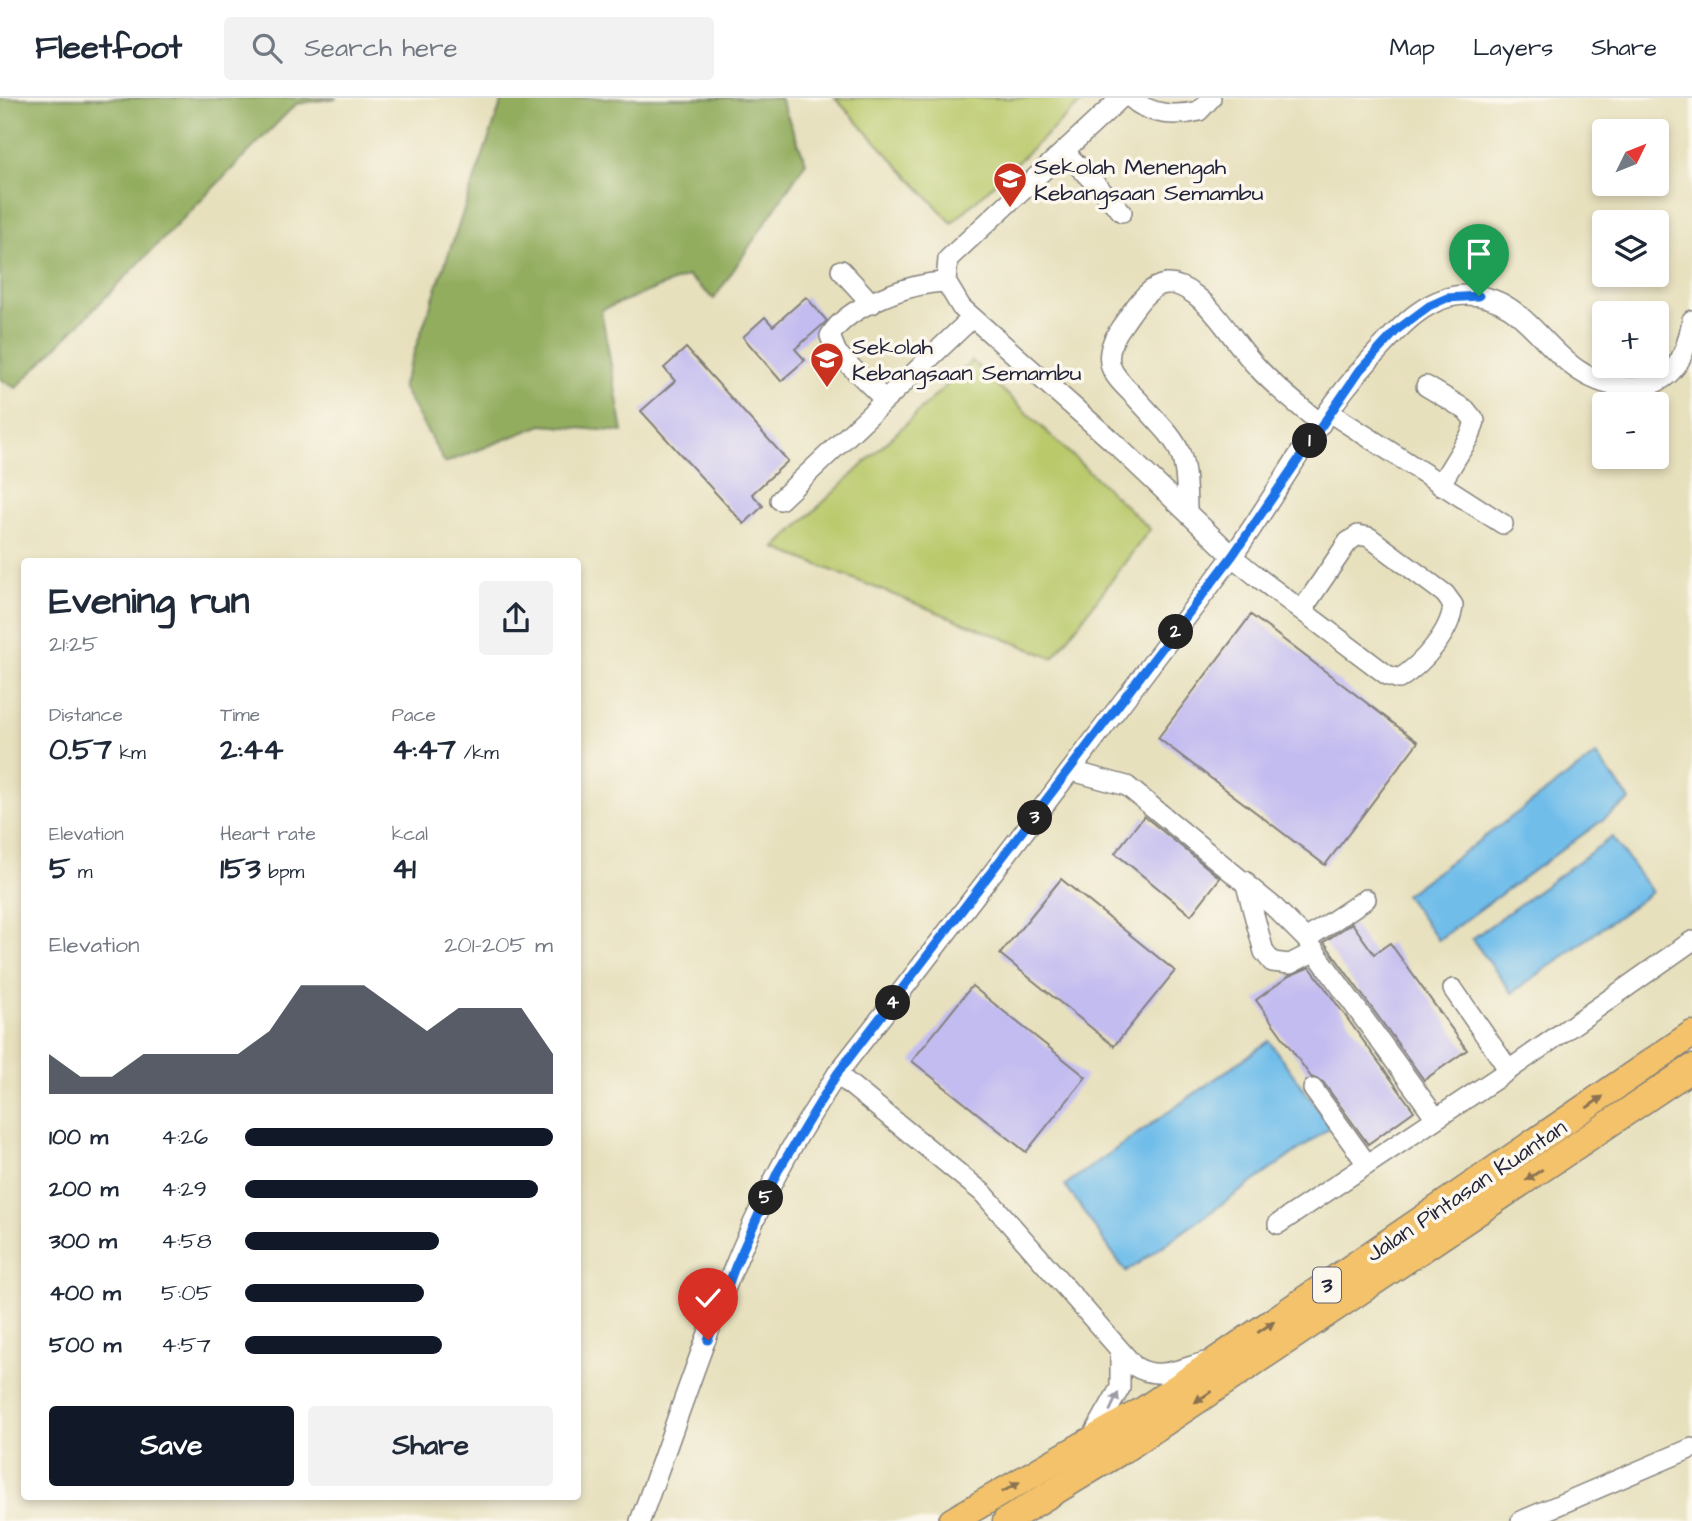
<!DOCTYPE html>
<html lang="en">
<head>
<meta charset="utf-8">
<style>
	:root { --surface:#fff; --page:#f2f2f3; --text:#1f2937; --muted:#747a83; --line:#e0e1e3; --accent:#111827 }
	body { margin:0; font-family:"Architects Daughter",sans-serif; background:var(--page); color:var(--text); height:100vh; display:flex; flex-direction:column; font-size:26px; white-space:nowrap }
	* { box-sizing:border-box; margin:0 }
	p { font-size:23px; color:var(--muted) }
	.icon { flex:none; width:38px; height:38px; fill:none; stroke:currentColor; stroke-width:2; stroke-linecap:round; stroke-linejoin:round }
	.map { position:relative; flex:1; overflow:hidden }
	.details { position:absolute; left:21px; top:460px; width:560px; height:942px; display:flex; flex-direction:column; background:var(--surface); border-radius:7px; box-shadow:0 4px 10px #0003 }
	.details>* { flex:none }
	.needle { width:46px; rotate:47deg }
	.controls { position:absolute; left:1592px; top:21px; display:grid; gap:14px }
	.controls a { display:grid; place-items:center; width:77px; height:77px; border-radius:7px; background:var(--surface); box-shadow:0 4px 10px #0003; font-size:35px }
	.pin { position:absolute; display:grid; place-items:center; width:60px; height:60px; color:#fff; margin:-72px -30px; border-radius:50% 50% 50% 0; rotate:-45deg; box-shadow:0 0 7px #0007 }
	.pin .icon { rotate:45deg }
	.km { position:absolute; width:35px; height:35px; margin:-18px; border-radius:50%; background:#222; color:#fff; font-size:19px; line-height:35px; text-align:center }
	.round { display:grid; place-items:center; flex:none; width:74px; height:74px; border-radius:7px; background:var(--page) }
	.summary { display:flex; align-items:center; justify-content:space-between; height:119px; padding:0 28px }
	h1 { font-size:38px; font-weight:800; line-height:52px }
	.metrics { display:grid; grid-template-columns:repeat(3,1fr); gap:10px; height:119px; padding:7px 28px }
	.metrics div { display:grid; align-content:center }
	.metrics b { font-size:30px; font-weight:800 }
	.metrics small { font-size:19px; font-weight:400 }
	.metrics p { font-size:19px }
	.chart { height:196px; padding:14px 28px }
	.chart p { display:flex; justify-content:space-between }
	.chart svg { width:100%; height:126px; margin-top:7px; fill:var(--accent); opacity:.7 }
	.primary-button { display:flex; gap:14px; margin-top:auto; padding:14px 28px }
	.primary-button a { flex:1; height:80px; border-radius:7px; background:var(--accent); color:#fff; font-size:28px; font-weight:800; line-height:80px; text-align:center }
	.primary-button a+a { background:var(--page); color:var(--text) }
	ul { padding:0 28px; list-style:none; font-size:23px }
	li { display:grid; grid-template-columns:112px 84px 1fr; align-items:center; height:52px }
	li i { height:18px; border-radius:9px; background:var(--accent) }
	header { display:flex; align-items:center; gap:42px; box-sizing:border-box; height:98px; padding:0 35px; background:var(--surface); border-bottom:2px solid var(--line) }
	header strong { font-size:33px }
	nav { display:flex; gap:38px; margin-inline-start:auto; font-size:24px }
	.search { width:490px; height:63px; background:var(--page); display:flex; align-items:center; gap:18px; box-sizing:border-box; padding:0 24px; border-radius:7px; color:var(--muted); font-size:26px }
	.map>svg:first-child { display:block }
	.green { fill:#bac96b; stroke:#6e7653; stroke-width:2 }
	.forest { fill:#93ad5f; stroke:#5a684d; stroke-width:2 }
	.water { fill:#70bdea; stroke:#497092; stroke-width:2 }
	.building { fill:#c3bcf0 }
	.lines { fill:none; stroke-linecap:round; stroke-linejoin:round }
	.minor-casing { stroke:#84817c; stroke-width:22 }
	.highway-casing { stroke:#84817c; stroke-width:29 }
	.minor { stroke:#fff; stroke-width:19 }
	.highway { stroke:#f3c26a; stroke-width:26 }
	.oneway { fill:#8a7252 }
	.oneway2 { fill:#9c9ca7 }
	.route-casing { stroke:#fff; stroke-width:14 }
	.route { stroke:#1a73e8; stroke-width:9 }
	.labels { text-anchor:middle; stroke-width:7; stroke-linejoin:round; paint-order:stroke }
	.shield { fill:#fbf7ec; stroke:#636270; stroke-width:2 }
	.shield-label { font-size:21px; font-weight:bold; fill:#22223b }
	.poi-label { font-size:23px; fill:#22223b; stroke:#fbf7ec; text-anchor:start }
	.street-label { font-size:23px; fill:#22223b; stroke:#fbf7ec }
</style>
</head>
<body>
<header>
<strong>Fleetfoot</strong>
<div class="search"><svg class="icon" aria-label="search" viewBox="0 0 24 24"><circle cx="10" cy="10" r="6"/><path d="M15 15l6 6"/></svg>Search here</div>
<nav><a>Map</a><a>Layers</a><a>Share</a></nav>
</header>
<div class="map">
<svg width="1692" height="1423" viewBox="0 0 1692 1423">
	<rect width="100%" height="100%" fill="#fbf7ec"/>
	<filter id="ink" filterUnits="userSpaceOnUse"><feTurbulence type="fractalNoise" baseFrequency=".0143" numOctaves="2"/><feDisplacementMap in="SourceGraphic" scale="14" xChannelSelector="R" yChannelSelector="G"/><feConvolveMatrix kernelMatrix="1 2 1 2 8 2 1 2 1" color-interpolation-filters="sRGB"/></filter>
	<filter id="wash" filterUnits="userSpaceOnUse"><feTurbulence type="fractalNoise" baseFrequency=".00686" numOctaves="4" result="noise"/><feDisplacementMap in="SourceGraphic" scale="28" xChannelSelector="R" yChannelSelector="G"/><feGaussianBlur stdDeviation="1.57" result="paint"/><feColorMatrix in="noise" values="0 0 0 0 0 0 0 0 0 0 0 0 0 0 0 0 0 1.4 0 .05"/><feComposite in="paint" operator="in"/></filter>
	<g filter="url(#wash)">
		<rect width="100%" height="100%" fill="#e7e0bd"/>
		<g class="green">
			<polygon points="835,0 1086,0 952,125"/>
			<polygon points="972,263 1150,431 1053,560 775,450"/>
		</g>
		<g class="forest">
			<polygon points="0,0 337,0 296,6 16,290 0,281"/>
			<polygon points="503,0 780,0 806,64 714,201 688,178 601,212 623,334 542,327 445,365 402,289"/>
		</g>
		<g class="water">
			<polygon points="1596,657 1630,702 1438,842 1405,797"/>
			<polygon points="1612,739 1652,794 1512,895 1472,841"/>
			<polygon points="1269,943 1331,1029 1126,1174 1065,1087"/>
		</g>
		<g id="blocks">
			<g class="building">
				<polygon points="806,199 827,223 795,251 805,262 781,283 743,239 765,219 773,228"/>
				<polygon points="686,250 788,363 752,396 763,408 744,426 641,313 675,283 664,270"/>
				<polygon points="1251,517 1418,644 1325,767 1158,640"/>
				<polygon points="1144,718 1220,780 1191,817 1115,755"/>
				<polygon points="1061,781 1175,873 1114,948 1000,856"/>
				<polygon points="1352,825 1374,856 1390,845 1467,952 1424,982 1324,844"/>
				<polygon points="1310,869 1414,1013 1368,1046 1323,984 1311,979 1256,902 1289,878"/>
				<polygon points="972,888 1086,979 1026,1054 912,963"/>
			</g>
		</g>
	</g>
	<g filter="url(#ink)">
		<use href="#blocks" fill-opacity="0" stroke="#84817c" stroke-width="2"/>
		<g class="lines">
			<g class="minor-casing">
				<g id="minor">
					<path d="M1121 0 948 161 946 184 961 209 1112 343 1239 464 1260 481 1387 577 1399 581C1421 567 1451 535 1453 507L1445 496 1369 439 1358 437 1348 444 1302 512"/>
					<path d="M1131 0C1149 17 1176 19 1199 13L1211 0"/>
					<polyline points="1064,53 1122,114"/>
					<polyline points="841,172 872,206"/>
					<polyline points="1426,288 1466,312 1475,323 1471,336 1440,387"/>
					<path d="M884 301 837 255 830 238C848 207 911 185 946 184"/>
					<polyline points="1329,314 1503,426"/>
					<polyline points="780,402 972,220"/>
					<path d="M1187 413C1186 348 1181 349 1138 302 1129 292 1116 282 1111 269 1106 254 1115 237 1124 225 1134 211 1147 188 1166 186 1176 185 1187 191 1195 197 1220 216 1236 247 1258 270 1277 291 1300 308 1321 326"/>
					<polyline points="1072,673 1127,688 1274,809 1306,841 1436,1020"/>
					<polyline points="1245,783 1264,854 1272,864 1290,866 1315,853"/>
					<polyline points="1306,841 1366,801"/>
					<polyline points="1453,891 1509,972"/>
					<path d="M837 976 983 1095 1134 1268C1158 1283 1180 1271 1205 1264"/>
					<polyline points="1313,991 1367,1066"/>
					<polyline points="1278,1126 1509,972 1692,843"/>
					<polyline points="1091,1341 1120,1290 1120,1255"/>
					<path d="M640 1423C684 1306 721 1183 779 1072 796 1039 817 1008 837 976 969 807 1099 636 1228 464 1276 400 1312 325 1367 265 1394 236 1423 197 1467 197 1520 197 1539 246 1578 272 1608 292 1655 300 1678 265 1686 252 1689 237 1692 222"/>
					<polyline points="1521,1423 1692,1350"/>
				</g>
			</g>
			<g class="highway-casing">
				<g id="highway">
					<polyline points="952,1423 1145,1311 1692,936"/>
					<polyline points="1006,1423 1131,1347 1692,970"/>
				</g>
			</g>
			<use href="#minor" class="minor"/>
			<use href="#highway" class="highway"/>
		</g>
		<defs><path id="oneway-solid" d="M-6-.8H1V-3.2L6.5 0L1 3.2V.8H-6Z" transform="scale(1.75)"/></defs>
		<g class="oneway">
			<use href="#oneway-solid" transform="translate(1595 1004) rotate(-35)"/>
			<use href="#oneway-solid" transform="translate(1534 1077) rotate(146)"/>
			<use href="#oneway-solid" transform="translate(1266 1229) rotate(-34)"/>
			<use href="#oneway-solid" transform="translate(1203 1299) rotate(146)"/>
			<use href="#oneway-solid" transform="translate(1011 1389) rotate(-30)"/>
		</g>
		<use class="oneway2" href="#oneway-solid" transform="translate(1114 1304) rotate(-65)"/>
	</g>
	<g class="lines" filter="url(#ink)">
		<g class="route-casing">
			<polyline id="route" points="708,1242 735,1169 778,1073 837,976 1233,457 1360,272 1398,231 1429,208 1447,200 1479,198"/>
		</g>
		<use href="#route" class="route"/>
	</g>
	<defs>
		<g id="school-pin" transform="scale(1.75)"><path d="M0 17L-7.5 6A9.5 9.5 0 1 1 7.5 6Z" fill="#c8321e" stroke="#fbf7ec"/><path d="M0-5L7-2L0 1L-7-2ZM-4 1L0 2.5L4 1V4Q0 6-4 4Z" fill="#fff"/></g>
	</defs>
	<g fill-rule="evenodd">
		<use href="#school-pin" x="1010" y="81"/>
		<use href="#school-pin" x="827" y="261"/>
	</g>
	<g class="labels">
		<rect class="shield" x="1313" y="1169.5" width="28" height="35" rx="5"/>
		<g class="shield-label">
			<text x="1327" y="1194">3</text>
		</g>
		<g class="poi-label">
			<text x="1034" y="76">Sekolah Menengah<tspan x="1034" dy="26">Kebangsaan Semambu</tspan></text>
			<text x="852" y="256">Sekolah<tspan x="852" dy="26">Kebangsaan Semambu</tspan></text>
		</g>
		<g class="street-label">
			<text transform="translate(1466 1092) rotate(-34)" y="8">Jalan Pintasan Kuantan</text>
		</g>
	</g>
</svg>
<div class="controls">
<a><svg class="needle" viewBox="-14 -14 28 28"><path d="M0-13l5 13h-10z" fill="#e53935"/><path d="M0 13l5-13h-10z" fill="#747a83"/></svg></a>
<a><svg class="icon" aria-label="layers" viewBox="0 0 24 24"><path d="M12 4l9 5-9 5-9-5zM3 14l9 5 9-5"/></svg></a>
<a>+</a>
<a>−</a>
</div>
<div class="pin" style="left:1479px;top:198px;background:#1e9e55"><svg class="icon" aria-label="arrive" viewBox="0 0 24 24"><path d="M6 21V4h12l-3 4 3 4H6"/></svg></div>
<div class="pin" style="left:708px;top:1242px;background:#d93025"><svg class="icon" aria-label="check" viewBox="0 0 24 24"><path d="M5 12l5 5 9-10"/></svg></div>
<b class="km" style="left:1310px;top:343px">1</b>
<b class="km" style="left:1176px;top:534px">2</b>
<b class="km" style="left:1035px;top:720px">3</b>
<b class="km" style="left:893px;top:905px">4</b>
<b class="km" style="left:766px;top:1100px">5</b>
<section class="details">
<div class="summary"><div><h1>Evening run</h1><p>21:25</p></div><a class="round"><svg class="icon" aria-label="share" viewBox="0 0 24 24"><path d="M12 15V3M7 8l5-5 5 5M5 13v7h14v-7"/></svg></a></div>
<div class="metrics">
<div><p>Distance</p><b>0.57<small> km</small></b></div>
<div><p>Time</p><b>2:44</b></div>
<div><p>Pace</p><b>4:47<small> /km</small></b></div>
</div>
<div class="metrics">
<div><p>Elevation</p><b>5<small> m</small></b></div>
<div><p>Heart rate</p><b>153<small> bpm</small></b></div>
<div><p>kcal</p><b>41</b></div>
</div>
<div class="chart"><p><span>Elevation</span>201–205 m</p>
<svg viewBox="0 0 160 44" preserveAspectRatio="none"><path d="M0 44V30L10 38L20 38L30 30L40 30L50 30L60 30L70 22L80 6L90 6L100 6L110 14L120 22L130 14L140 14L150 14L160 30V44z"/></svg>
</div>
<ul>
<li><b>100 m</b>4:26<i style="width:100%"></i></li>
<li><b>200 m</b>4:29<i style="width:95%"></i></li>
<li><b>300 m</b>4:58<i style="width:63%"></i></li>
<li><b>400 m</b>5:05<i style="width:58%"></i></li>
<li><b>500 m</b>4:57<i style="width:64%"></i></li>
</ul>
<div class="primary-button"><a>Save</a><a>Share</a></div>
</section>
</div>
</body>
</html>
